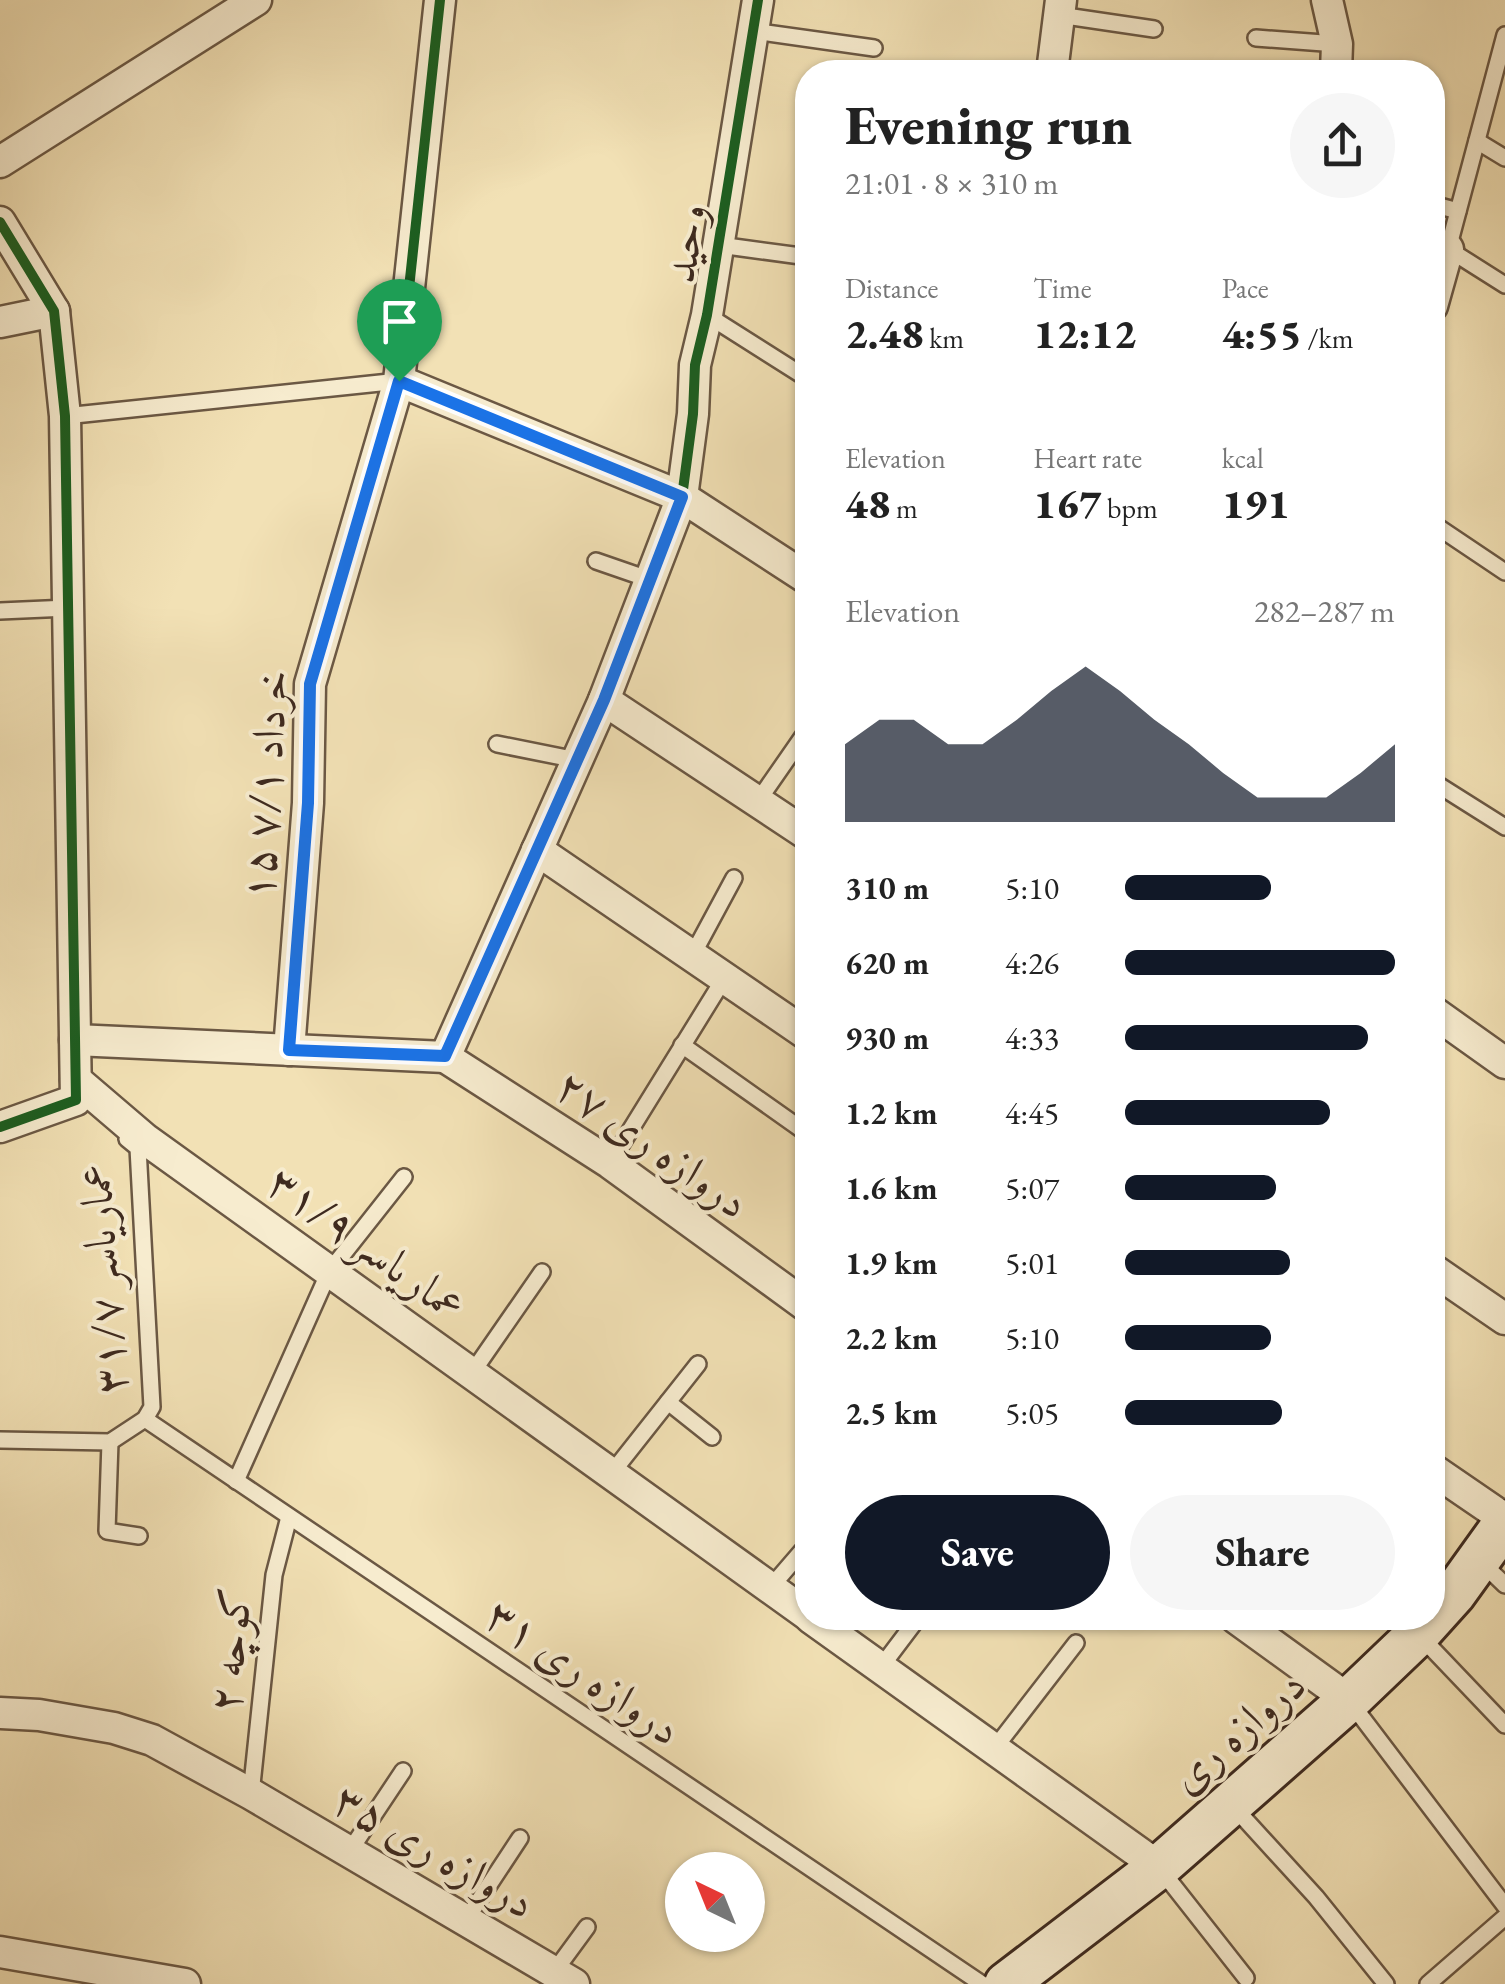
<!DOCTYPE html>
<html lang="en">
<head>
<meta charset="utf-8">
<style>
	:root { --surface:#fff; --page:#f6f6f6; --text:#222; --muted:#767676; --accent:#111827 }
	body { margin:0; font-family:"EB Garamond",Amiri,serif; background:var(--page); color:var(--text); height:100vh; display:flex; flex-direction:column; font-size:38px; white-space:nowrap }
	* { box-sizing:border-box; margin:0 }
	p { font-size:32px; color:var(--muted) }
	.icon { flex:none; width:55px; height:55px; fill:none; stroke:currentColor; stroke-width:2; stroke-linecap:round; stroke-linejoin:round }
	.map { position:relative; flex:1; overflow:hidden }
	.panel { position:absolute; left:795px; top:60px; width:650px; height:1570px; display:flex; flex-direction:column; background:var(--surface); border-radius:40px; box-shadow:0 2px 8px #0004 }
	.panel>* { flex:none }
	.needle { width:65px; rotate:317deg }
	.fabs { position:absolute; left:665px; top:1852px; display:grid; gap:20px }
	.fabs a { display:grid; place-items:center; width:100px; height:100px; border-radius:50%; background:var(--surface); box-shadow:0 2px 8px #0004; font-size:50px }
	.pin { position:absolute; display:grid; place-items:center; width:85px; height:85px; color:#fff; margin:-102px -42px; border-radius:50% 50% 50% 0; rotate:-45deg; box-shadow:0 0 10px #0007 }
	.pin .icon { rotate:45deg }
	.round { display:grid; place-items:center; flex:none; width:105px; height:105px; border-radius:52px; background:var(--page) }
	.overview { display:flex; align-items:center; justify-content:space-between; height:170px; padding:0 50px }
	h1 { font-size:55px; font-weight:800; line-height:75px }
	.figures { display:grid; grid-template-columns:repeat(3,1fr); gap:15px; height:170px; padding:10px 50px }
	.figures div { display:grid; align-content:center }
	.figures b { font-size:42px; font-weight:800 }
	.figures small { font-size:28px; font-weight:400 }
	.figures p { font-size:28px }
	.chart { height:280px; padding:20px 50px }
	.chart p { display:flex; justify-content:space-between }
	.chart svg { width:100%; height:180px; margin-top:10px; fill:var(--accent); opacity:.7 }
	.cta { display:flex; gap:20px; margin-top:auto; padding:20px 50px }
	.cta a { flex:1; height:115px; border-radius:60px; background:var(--accent); color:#fff; font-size:40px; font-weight:800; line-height:115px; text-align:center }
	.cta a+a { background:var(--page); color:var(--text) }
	ul { padding:0 50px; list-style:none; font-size:32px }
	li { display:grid; grid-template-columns:160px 120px 1fr; align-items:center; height:75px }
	li i { height:25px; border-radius:12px; background:var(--accent) }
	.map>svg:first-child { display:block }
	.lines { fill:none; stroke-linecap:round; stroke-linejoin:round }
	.lane-casing { stroke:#6b5844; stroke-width:20 }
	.street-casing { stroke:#6b5844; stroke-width:35 }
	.secondary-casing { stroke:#3e2a1f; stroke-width:48 }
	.lane { stroke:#f7eccf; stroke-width:15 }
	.street { stroke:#f7eccf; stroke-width:30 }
	.secondary { stroke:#f7eccf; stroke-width:42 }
	.cycleway-casing { stroke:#f7eccf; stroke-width:16 }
	.cycleway { stroke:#1b5e20; stroke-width:10 }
	.route-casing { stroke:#fff; stroke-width:20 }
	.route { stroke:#1a73e8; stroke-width:12 }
	.labels { text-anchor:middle; stroke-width:8; stroke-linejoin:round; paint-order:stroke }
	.street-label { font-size:45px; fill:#3e2a1f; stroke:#f7eccf }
</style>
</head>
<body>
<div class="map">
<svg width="1505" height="1984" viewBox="0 0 1505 1984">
	<rect width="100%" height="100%" fill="#f2e1b5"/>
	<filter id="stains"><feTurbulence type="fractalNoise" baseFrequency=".002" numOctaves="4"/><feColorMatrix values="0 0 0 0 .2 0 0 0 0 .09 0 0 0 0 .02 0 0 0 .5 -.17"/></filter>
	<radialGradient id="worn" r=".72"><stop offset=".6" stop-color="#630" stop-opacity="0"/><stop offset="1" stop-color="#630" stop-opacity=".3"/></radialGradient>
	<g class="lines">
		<g class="lane-casing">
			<g id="lane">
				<polyline points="1059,15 1154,29"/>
				<polyline points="753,31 874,48"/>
				<polyline points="1505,35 1448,249 1505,285"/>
				<polyline points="1256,38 1337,44"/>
				<polyline points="1477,141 1505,158"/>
				<polyline points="1432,204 1458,211"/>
				<polyline points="719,245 808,257"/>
				<polyline points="707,315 808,379"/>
				<polyline points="65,416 399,381"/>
				<polyline points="1432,523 1505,572"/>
				<polyline points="596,561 651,580"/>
				<polyline points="0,611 68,608"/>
				<polyline points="497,744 577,760"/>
				<polyline points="1432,781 1505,827"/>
				<polyline points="758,801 808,729"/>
				<polyline points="692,956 734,878"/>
				<polyline points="682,1045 808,1134"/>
				<polyline points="610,1163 725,977"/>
				<polyline points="472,1373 542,1272"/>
				<polyline points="668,1402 712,1437"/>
				<polyline points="145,1419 982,1984"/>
				<polyline points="0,1440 110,1442 145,1419 152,1407 138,1148 127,1139"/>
				<polyline points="110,1442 107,1531 139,1536"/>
				<polyline points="611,1474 698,1364"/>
				<polyline points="236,1481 329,1272 404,1177"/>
				<polyline points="1480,1561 1505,1585"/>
				<polyline points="770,1588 808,1544"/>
				<polyline points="1421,1637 1505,1725"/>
				<polyline points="881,1667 918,1618"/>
				<polyline points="1351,1703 1505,1906"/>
				<polyline points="994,1749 1076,1643"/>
				<polyline points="251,1794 274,1575 289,1517"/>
				<polyline points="1232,1805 1316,1897 1386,1984"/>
				<polyline points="349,1852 403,1771"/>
				<polyline points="1161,1870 1246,1978"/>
				<polyline points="466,1920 520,1838"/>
				<polyline points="554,1972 587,1927"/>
				<polyline points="1428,1984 1505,1917"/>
			</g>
		</g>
		<g class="street-casing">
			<g id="street">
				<polyline points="1327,0 1337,44 1336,72"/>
				<polyline points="1052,72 1061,0"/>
				<polyline points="0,162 256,0"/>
				<polyline points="0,222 54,311 65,416 76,1100 0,1127"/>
				<polyline points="1432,306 1448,249"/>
				<polyline points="0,322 54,311"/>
				<polyline points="399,381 682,497 808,579"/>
				<polyline points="604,700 808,835"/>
				<polyline points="537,850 808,1035"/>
				<polyline points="1432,1011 1505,1063"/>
				<polyline points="75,1040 445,1057"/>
				<polyline points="289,1050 308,803 310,684 399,381 440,0"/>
				<polyline points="445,1057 604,700 682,497 693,414 695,365 707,315 758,0"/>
				<polyline points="445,1057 610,1163 808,1307"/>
				<polyline points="76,1080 145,1139 808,1615"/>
				<polyline points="1432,1269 1505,1319"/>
				<polyline points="1432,1469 1505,1519"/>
				<polyline points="811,1618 1159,1867"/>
				<polyline points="1236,1618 1349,1700"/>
				<polyline points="0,1713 39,1715 114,1728 152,1740 251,1794 574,1984"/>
				<polyline points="0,1952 185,1984"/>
			</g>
		</g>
		<g class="secondary-casing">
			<polyline id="secondary" points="1006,1984 1159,1867 1349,1700 1418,1634 1454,1594 1505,1523"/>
		</g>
		<use href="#lane" class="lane"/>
		<use href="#street" class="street"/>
		<use href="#secondary" class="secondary"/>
		<g class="cycleway-casing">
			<g id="cycleway">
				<polyline points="0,222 54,311 65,416 76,1100 0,1127"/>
				<polyline points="289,1050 308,803 310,684 399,381 440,0"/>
				<polyline points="445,1057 604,700 682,497 693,414 695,365 707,315 758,0"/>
			</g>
		</g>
		<use href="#cycleway" class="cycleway"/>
	</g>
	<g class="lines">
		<g class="route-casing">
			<polygon id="route" points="399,381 682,497 604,700 445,1056 289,1050 308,803 310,684"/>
		</g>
		<use href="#route" class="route"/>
	</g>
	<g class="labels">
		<g class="street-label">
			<text transform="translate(684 243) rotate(-81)" y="16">وحید</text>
			<text transform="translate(264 785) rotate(-86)" y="16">۱۵ خرداد ۷/۱</text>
			<text transform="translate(653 1143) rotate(35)" y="16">دروازه ری ۲۷</text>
			<text transform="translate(367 1243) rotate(36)" y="16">عماریاسر ۳۱/۹</text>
			<text transform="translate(102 1279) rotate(-94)" y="16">عماریاسر ۳۱/۷</text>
			<text transform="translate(229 1650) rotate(-84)" y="16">کوچه ۲</text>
			<text transform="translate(584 1671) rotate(34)" y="16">دروازه ری ۳۱</text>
			<text transform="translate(1237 1730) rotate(-41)" y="16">دروازه ری</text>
			<text transform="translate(435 1850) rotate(30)" y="16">دروازه ری ۳۵</text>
		</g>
	</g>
	<rect width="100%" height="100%" filter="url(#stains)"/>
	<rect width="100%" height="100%" fill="url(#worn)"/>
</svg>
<div class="fabs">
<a><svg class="needle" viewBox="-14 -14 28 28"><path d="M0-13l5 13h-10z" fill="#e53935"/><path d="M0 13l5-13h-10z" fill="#767676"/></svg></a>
</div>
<div class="pin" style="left:399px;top:381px;background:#1e9e55"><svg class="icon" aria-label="arrive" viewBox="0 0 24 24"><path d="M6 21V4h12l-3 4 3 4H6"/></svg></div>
<section class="panel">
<div class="overview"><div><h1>Evening run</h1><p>21:01 · 8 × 310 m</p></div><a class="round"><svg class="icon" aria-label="share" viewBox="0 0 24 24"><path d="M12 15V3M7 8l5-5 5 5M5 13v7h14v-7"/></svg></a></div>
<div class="figures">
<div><p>Distance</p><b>2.48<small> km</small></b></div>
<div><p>Time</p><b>12:12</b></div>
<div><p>Pace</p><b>4:55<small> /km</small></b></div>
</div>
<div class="figures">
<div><p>Elevation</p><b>48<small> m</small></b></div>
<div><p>Heart rate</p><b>167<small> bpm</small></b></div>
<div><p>kcal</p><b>191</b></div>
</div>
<div class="chart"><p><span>Elevation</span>282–287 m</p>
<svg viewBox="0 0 160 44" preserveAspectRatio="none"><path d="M0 44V25L10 19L20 19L30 25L40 25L50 19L60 12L70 6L80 12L90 19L100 25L110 32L120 38L130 38L140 38L150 32L160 25V44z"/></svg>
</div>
<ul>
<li><b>310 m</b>5:10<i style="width:54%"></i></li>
<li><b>620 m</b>4:26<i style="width:100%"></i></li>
<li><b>930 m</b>4:33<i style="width:90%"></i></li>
<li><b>1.2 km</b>4:45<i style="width:76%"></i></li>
<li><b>1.6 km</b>5:07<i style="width:56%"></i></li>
<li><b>1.9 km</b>5:01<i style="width:61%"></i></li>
<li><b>2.2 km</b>5:10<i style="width:54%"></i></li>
<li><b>2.5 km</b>5:05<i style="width:58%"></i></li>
</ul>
<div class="cta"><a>Save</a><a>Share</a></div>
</section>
</div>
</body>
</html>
